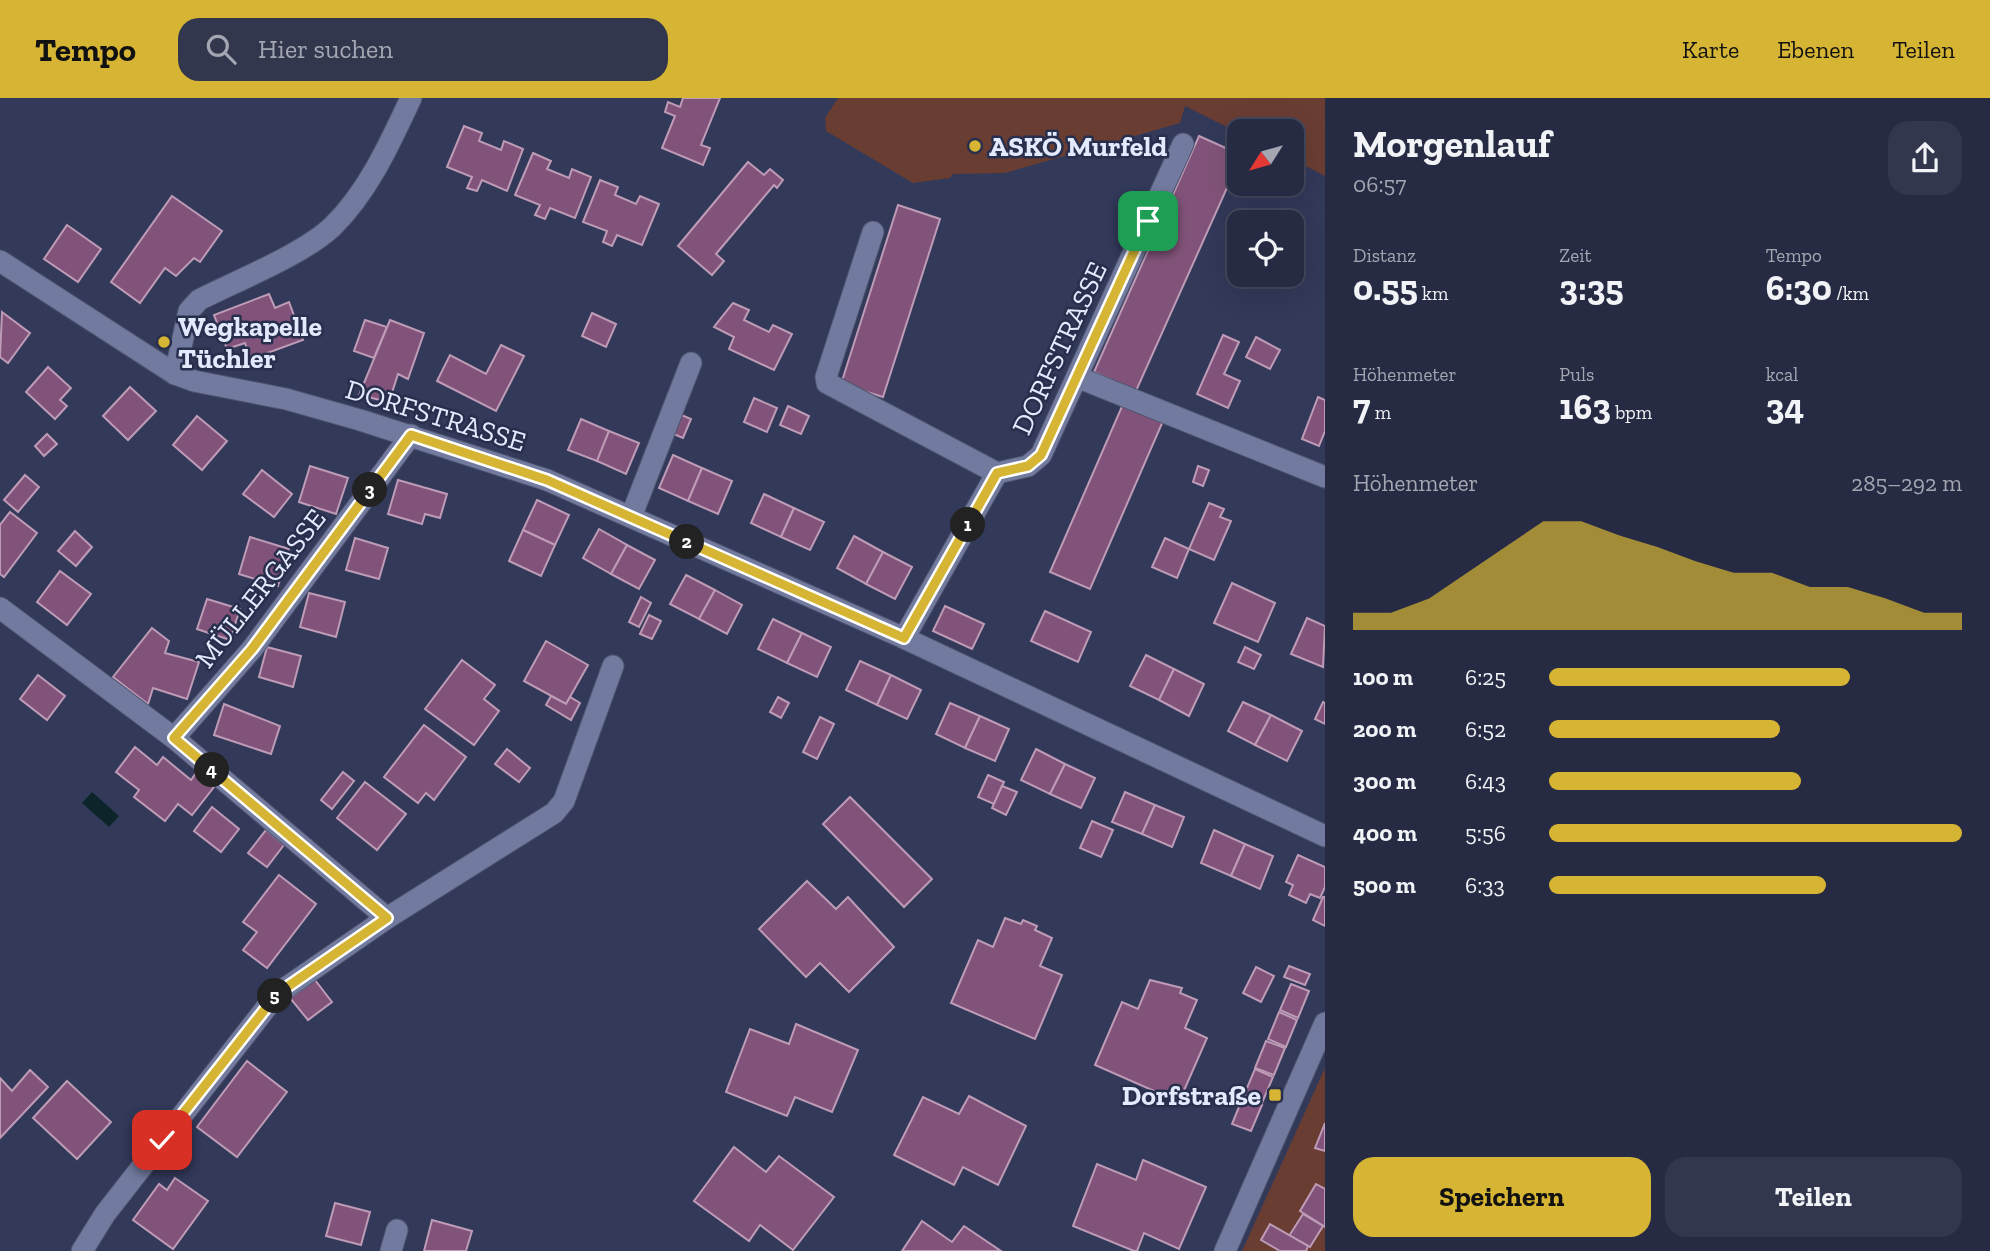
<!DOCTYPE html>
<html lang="de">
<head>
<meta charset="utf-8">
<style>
	:root { --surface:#262b43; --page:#32374e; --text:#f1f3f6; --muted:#a4a7b2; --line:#42475c; --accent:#d7b534 }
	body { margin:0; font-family:"Zilla Slab",serif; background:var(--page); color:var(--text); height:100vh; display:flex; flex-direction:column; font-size:26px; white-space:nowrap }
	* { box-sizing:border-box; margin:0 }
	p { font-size:23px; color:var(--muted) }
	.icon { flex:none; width:38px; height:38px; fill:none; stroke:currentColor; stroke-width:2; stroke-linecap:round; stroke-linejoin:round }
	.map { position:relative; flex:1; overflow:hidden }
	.side { display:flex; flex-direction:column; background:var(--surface); width:665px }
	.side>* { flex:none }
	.needle { width:46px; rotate:233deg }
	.controls { position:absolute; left:1227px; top:21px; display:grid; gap:14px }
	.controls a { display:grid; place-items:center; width:77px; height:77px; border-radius:14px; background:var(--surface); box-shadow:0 7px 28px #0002,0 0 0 2px var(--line); font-size:35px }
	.pin { position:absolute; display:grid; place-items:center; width:60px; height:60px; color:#fff; margin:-30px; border-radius:14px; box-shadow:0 4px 10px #0006 }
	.km { position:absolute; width:35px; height:35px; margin:-18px; border-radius:50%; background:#222; color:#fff; font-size:19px; line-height:35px; text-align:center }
	.round { display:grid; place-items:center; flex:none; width:74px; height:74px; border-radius:21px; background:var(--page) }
	.summary { display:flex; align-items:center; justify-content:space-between; height:119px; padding:0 28px }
	h1 { font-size:38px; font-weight:800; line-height:52px }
	.figures { display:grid; grid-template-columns:repeat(3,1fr); gap:10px; height:119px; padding:7px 28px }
	.figures div { display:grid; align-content:center }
	.figures b { font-size:35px; font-weight:800 }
	.figures small { font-size:19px; font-weight:400 }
	.figures p { font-size:19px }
	.chart { height:196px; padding:14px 28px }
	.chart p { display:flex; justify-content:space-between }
	.chart svg { width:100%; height:126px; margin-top:7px; fill:var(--accent); opacity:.7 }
	.primary-button { display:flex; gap:14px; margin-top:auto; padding:14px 28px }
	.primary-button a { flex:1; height:80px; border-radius:21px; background:var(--accent); color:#111; font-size:28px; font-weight:800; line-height:80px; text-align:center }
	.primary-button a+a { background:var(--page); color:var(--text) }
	ul { padding:0 28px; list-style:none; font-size:23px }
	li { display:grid; grid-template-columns:112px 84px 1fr; align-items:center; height:52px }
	li i { height:18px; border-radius:9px; background:var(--accent) }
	header { display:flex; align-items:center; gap:42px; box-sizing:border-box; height:98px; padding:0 35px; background:var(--accent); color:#111 }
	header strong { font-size:33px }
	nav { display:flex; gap:38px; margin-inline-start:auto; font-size:24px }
	.search { width:490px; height:63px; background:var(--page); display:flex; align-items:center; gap:18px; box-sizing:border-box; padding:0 24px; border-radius:21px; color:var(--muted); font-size:26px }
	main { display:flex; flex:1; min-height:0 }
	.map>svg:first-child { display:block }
	.green { fill:#6a3d33 }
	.water { fill:#0b252b }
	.building { fill:#82537a; stroke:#be9bb7; stroke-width:2 }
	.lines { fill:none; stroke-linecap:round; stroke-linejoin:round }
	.minor-casing { stroke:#4f556f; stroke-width:23 }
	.minor { stroke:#727b9f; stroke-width:21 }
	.route-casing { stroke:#fff; stroke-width:14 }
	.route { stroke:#d7b534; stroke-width:9 }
	.poi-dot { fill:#d7b534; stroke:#282f4d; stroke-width:2.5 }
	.labels { text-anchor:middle; stroke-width:5; stroke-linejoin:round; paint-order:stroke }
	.poi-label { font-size:28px; font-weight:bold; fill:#e4eafe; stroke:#282f4d; text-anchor:start }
	.street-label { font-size:28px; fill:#e4eafe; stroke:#282f4d }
</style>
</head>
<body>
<header>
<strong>Tempo</strong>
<div class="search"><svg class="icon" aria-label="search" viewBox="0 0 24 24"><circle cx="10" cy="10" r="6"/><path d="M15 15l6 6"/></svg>Hier suchen</div>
<nav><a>Karte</a><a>Ebenen</a><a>Teilen</a></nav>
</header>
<main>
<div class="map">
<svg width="1325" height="1153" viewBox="0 0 1325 1153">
	<rect width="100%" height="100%" fill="#323959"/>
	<g class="green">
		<polygon points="838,0 1325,0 1325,78 1292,61 1292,33 1239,35 1185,8 1180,25 1005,75 953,76 950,80 913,85 826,33 825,20"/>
		<polygon points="1325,970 1325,1153 1242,1153"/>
	</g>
	<polygon class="water" points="92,694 119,718 109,729 82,705"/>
	<g class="building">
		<polygon points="683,0 720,0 701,47 710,50 703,67 662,50 675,18 665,14 668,4 680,9"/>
		<polygon points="464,28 482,35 479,43 501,52 504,43 523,51 507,93 482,82 477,93 467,90 472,79 447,69"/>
		<polygon points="1199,38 1239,56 1239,63 1136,293 1094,274"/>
		<polygon points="533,55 551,63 547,71 569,80 572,71 591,79 575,120 550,110 545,121 535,117 540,107 515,97"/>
		<polygon points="748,64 764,77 770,71 783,82 777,90 774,87 716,156 724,163 712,177 678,148"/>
		<polygon points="600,82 618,89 615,97 636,106 640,98 659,106 642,147 617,137 612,148 603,144 607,133 583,124"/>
		<polygon points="172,98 222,133 200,164 194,160 176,178 165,170 140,205 111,184"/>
		<polygon points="898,107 940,121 883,299 841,286"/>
		<polygon points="67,127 101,151 78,184 44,161"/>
		<polygon points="269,196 275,210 289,204 303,242 251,261 245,245 227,251 214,217"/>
		<polygon points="733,205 749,212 744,222 769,234 773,227 792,236 774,272 729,251 734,239 714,229"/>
		<polygon points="2,214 30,235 8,265 0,259"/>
		<polygon points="592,215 616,226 606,249 582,238"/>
		<polygon points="365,222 387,229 374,260 354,253"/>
		<polygon points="390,222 424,235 408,281 398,276 389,304 359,297"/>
		<polygon points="1223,237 1239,244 1224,276 1240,283 1228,310 1197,296"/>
		<polygon points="1256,239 1280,252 1270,271 1246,259"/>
		<polygon points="501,247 524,258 496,313 437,283 450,257 486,276"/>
		<polygon points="48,269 71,290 60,302 67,308 55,321 26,294"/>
		<polygon points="130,289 156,313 128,342 103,318"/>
		<polygon points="1318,299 1325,302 1325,333 1319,348 1302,341"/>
		<polygon points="754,300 777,310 767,334 744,324"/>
		<polygon points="1123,306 1163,323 1090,491 1050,474"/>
		<polygon points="788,308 809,318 801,336 780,327"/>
		<polygon points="679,316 691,321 683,340 671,335"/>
		<polygon points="197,318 227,343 202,372 173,347"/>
		<polygon points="581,321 609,333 597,363 568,352"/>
		<polygon points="609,333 639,345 626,376 597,363"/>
		<polygon points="47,336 57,346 44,358 35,348"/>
		<polygon points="673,357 702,370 688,403 659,390"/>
		<polygon points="310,368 348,380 336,416 299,404"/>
		<polygon points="1198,368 1209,372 1203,388 1193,384"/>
		<polygon points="702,370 732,383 718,416 688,403"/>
		<polygon points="262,372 292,396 274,419 243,396"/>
		<polygon points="25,377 39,389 18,414 4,402"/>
		<polygon points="398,382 447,396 440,420 425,416 422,426 388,416"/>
		<polygon points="764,396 794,410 781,439 751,425"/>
		<polygon points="537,402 569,417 555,447 523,432"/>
		<polygon points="1209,405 1224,411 1220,419 1231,423 1214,462 1189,451"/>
		<polygon points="794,410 824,424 810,452 781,439"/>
		<polygon points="10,414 37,435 4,479 0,476 0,427"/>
		<polygon points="599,431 627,447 611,476 583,460"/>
		<polygon points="523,432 555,447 541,478 509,463"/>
		<polygon points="75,433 92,449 76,468 58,453"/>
		<polygon points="854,438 883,454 866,486 837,470"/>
		<polygon points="250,439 289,451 278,488 239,476"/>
		<polygon points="355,440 388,450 379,481 346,472"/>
		<polygon points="1165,440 1189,451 1177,480 1152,469"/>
		<polygon points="627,447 655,462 639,491 611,476"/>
		<polygon points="883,454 912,469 895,501 866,486"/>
		<polygon points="60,473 91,496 67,527 37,504"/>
		<polygon points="686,477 715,492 699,521 670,506"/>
		<polygon points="1232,485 1275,505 1258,544 1214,525"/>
		<polygon points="715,492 742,507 727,536 699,521"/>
		<polygon points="309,495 345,504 336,539 300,529"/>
		<polygon points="641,499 651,505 639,529 629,524"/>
		<polygon points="207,501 240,511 230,542 197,531"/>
		<polygon points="945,508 984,526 972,551 933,533"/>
		<polygon points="1045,513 1091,534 1078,564 1031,543"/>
		<polygon points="649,517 661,523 652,541 640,536"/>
		<polygon points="1307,520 1325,528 1323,569 1291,556"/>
		<polygon points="773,521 802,535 787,565 758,551"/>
		<polygon points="152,530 169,543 165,555 199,564 187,601 153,590 148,606 113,579"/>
		<polygon points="802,535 831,549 817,579 787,565"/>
		<polygon points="546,543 588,567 566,606 524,583"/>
		<polygon points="267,549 301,558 293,589 259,579"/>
		<polygon points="1245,549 1261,557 1254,571 1238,564"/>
		<polygon points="1146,557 1174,571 1159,602 1130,588"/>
		<polygon points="462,562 495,587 484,601 499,613 474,647 425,611"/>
		<polygon points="860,563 891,577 877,607 846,592"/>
		<polygon points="1174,571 1204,586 1189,618 1159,602"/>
		<polygon points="38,577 65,598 47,622 20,601"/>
		<polygon points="891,577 921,592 907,621 877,607"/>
		<polygon points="551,598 566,606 570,599 580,605 571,622 546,607"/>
		<polygon points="778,599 789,605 781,620 770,614"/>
		<polygon points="1243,604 1271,617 1255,647 1228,633"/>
		<polygon points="1323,604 1325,605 1325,626 1315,621"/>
		<polygon points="950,605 980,618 965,650 936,636"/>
		<polygon points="224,606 280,628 271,656 214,637"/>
		<polygon points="1271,617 1302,633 1287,663 1255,647"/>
		<polygon points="980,618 1009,631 995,663 965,650"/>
		<polygon points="820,619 834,626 817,661 803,654"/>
		<polygon points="424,627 466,659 434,702 426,695 418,705 384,679"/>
		<polygon points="135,649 157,667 163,659 191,682 196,675 214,689 192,717 178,706 165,723 134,699 139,692 116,674"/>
		<polygon points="507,651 530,670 519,684 495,666"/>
		<polygon points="1036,651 1065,666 1050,696 1021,682"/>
		<polygon points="1065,666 1095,680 1081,710 1050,696"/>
		<polygon points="343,674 354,683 332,711 321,702"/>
		<polygon points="988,677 1004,684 994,706 978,699"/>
		<polygon points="365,684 406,716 377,752 337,720"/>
		<polygon points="1002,688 1017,694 1006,717 992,710"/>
		<polygon points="1125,694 1155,707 1142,736 1112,724"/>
		<polygon points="850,699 932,781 904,809 823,726"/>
		<polygon points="1155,707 1184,719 1172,749 1142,736"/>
		<polygon points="212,709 239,731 221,754 194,733"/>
		<polygon points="1092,723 1113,732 1101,759 1080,750"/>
		<polygon points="266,732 284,747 267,769 248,755"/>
		<polygon points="1214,732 1245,746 1231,778 1201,765"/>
		<polygon points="1245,746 1273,758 1260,791 1231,778"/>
		<polygon points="1298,757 1325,769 1325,789 1320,800 1310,796 1306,805 1289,797 1293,787 1286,784"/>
		<polygon points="279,777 316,806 267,870 243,852 257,834 243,824"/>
		<polygon points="807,783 836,811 848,799 894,849 849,894 820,865 806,879 759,831"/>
		<polygon points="1323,799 1325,799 1325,828 1313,822"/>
		<polygon points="1005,820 1021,826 1023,822 1037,828 1035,832 1052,840 1040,868 1062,877 1035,941 951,905 978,842 993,849"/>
		<polygon points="1289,868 1310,876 1305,887 1284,879"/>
		<polygon points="1256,869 1274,878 1261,904 1243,895"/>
		<polygon points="315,882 332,904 308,922 290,900"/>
		<polygon points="1150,882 1182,890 1180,895 1197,902 1185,930 1207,940 1179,1004 1095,967 1122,904 1138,911"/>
		<polygon points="1291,886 1309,893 1298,920 1280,912"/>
		<polygon points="1279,914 1297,922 1286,949 1268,941"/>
		<polygon points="796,926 858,952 832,1014 795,999 787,1018 726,994 750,931 789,946"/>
		<polygon points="1266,943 1285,950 1274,977 1255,970"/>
		<polygon points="247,963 287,994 237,1059 197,1029"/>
		<polygon points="1255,971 1273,979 1262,1005 1244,997"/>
		<polygon points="30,972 48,989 0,1040 0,980 12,993"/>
		<polygon points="67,983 111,1024 77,1061 33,1020"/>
		<polygon points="969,998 1026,1028 998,1087 963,1069 954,1087 894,1057 923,999 959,1016"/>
		<polygon points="1243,999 1262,1007 1251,1033 1232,1026"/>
		<polygon points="1325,1025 1325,1053 1315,1050"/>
		<polygon points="734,1049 766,1074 779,1058 834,1099 793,1152 760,1127 749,1143 694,1103"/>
		<polygon points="1143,1062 1206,1089 1179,1151 1144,1135 1137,1153 1134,1153 1073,1128 1097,1066 1136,1082"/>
		<polygon points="175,1080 208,1103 173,1151 133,1122 159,1086 167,1092"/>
		<polygon points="1316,1086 1325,1091 1325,1129 1300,1113"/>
		<polygon points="335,1105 370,1114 361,1147 326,1138"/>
		<polygon points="1303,1116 1323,1128 1310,1149 1289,1138"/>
		<polygon points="432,1122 472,1133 466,1153 424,1153"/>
		<polygon points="922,1123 952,1144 964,1128 1001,1153 902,1153"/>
		<polygon points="1270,1126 1308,1148 1306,1153 1280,1153 1261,1142"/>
	</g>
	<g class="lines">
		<g class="minor-casing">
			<g id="minor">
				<polyline points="873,134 826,279 827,285 997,375"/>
				<polyline points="0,163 175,276 194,283 286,301 360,322 547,382 904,540 1325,738"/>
				<path d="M175 276 189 213 199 202C236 183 302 157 332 129 368 94 390 45 411 0"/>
				<polyline points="1077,279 1325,379"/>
				<polyline points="631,419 691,265"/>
				<polyline points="0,510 174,640 387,820"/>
				<polyline points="904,540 997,375 1028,368 1041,357 1183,46"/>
				<polyline points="174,640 252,551 411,337"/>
				<polyline points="82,1153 105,1116 277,896 387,820 554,715 564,703 613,568"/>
				<polyline points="391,1153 397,1132"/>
				<polyline points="1225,1153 1325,925"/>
			</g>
		</g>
		<use href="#minor" class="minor"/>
	</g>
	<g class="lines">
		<g class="route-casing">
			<polyline id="route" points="162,1042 277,896 387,820 174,640 252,551 411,337 547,382 904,540 997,375 1028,368 1041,357 1148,123"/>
		</g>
		<use href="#route" class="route"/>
	</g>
	<g class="poi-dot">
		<circle cx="975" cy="48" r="7"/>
		<circle cx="164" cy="244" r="7"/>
		<rect x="1268" y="990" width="14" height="14" rx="3.5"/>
	</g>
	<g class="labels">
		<g class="poi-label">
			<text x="989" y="58">ASKÖ Murfeld</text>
			<text x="178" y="238">Wegkapelle<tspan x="178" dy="32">Tüchler</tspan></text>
			<text x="1261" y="1007" text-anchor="end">Dorfstraße</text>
		</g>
		<g class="street-label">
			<text transform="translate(1059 250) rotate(-65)" y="10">DORFSTRASSE</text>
			<text transform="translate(436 317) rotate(17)" y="10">DORFSTRASSE</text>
			<text transform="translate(260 490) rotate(-52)" y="10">MÜLLERGASSE</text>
		</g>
	</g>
</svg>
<div class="controls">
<a><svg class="needle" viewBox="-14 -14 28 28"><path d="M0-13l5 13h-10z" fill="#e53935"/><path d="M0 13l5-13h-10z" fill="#a4a7b2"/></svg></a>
<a><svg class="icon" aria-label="locate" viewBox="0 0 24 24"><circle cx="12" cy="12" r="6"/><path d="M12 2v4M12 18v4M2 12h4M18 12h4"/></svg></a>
</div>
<div class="pin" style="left:1148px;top:123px;background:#1e9e55"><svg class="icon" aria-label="arrive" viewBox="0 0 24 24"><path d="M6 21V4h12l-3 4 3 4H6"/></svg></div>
<div class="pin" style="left:162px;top:1042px;background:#d93025"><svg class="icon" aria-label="check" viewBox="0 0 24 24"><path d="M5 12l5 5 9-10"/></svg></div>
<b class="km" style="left:968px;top:427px">1</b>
<b class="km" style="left:687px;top:444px">2</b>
<b class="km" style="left:370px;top:392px">3</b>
<b class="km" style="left:212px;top:672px">4</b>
<b class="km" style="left:275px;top:898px">5</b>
</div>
<section class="side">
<div class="summary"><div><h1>Morgenlauf</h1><p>06:57</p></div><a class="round"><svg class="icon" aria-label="share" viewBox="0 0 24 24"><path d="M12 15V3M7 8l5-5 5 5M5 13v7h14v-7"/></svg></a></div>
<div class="figures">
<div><p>Distanz</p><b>0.55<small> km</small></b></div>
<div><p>Zeit</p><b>3:35</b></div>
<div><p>Tempo</p><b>6:30<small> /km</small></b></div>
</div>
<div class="figures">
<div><p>Höhenmeter</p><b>7<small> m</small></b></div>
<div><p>Puls</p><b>163<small> bpm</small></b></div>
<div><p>kcal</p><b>34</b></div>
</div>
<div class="chart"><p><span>Höhenmeter</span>285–292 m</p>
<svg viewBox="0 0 160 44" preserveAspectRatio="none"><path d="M0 44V38L10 38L20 33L30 24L40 15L50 6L60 6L70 11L80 15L90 20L100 24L110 24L120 29L130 29L140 33L150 38L160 38V44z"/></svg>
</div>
<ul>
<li><b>100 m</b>6:25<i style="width:73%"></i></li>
<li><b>200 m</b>6:52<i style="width:56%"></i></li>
<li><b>300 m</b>6:43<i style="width:61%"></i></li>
<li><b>400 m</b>5:56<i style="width:100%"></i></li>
<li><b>500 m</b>6:33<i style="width:67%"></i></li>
</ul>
<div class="primary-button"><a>Speichern</a><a>Teilen</a></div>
</section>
</main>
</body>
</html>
